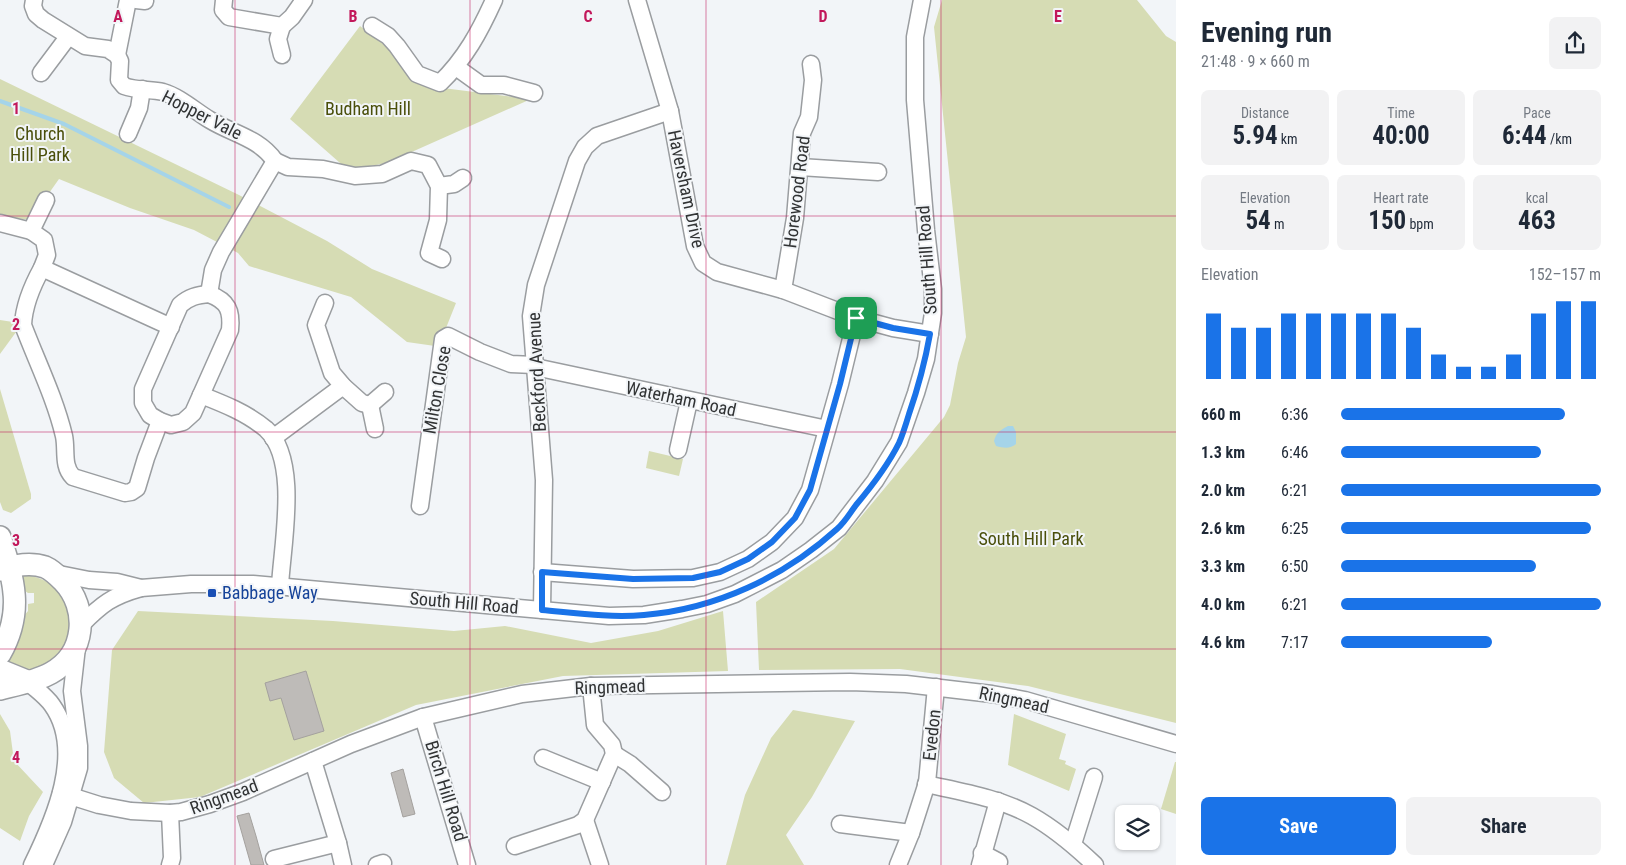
<!DOCTYPE html>
<html lang="en">
<head>
<meta charset="utf-8">
<style>
	:root { --surface:#fff; --page:#f2f2f3; --text:#1f2937; --muted:#747a83; --accent:#1a73e8 }
	body { margin:0; font-family:"Roboto Condensed",sans-serif; background:var(--page); color:var(--text); height:100vh; display:flex; flex-direction:column; font-size:19px; white-space:nowrap }
	* { box-sizing:border-box; margin:0 }
	p { font-size:16px; color:var(--muted) }
	.icon { flex:none; width:28px; height:28px; fill:none; stroke:currentColor; stroke-width:2; stroke-linecap:round; stroke-linejoin:round }
	.map { position:relative; flex:1; overflow:hidden }
	.panel { display:flex; flex-direction:column; background:var(--surface); width:450px }
	.panel>* { flex:none }
	.tools { position:absolute; left:1115px; top:805px; display:grid; gap:10px }
	.tools a { display:grid; place-items:center; width:45px; height:45px; border-radius:8px; background:var(--surface); box-shadow:0 1px 4px #0004; font-size:25px }
	.pin { position:absolute; display:grid; place-items:center; width:42px; height:42px; color:#fff; margin:-21px; border-radius:10px; box-shadow:0 2px 8px #0006 }
	.round { display:grid; place-items:center; flex:none; width:52px; height:52px; border-radius:8px; background:var(--page) }
	.head { display:flex; align-items:center; justify-content:space-between; height:85px; padding:0 25px }
	h1 { font-size:28px; font-weight:700; line-height:38px }
	.metrics { display:grid; grid-template-columns:repeat(3,1fr); gap:8px; height:85px; padding:5px 25px }
	.metrics div { display:grid; align-content:center; border-radius:8px; background:var(--page); text-align:center }
	.metrics b { font-size:25px; font-weight:700 }
	.metrics small { font-size:14px; font-weight:400 }
	.metrics p { font-size:14px }
	.chart { height:140px; padding:10px 25px }
	.chart p { display:flex; justify-content:space-between }
	.chart svg { width:100%; height:90px; margin-top:5px; stroke:var(--accent); stroke-width:6 }
	.button { display:flex; gap:10px; margin-top:auto; padding:10px 25px }
	.button a { flex:1; height:58px; border-radius:8px; background:var(--accent); color:#fff; font-size:20px; font-weight:700; line-height:58px; text-align:center }
	.button a+a { background:var(--page); color:var(--text) }
	ul { padding:0 25px; list-style:none; font-size:16px }
	li { display:grid; grid-template-columns:80px 60px 1fr; align-items:center; height:38px }
	li i { height:12px; border-radius:6px; background:var(--accent) }
	main { display:flex; flex:1; min-height:0 }
	.map>svg:first-child { display:block }
	.green { fill:#d6dcb4 }
	.water { fill:#a5d4e9 }
	.lines { fill:none; stroke-linecap:round; stroke-linejoin:round }
	.stream { stroke:#a5d4e9; stroke-width:4 }
	.building { fill:#bebbb8; stroke:#a4a19e }
	.minor-casing { stroke:#9a9da0; stroke-width:19 }
	.major-casing { stroke:#9a9da0; stroke-width:24 }
	.minor { stroke:#fff; stroke-width:16 }
	.major { stroke:#fff; stroke-width:21 }
	.route-casing { stroke:#fff; stroke-width:10 }
	.route { stroke:#1a73e8; stroke-width:6 }
	.grid { fill:none; stroke:#c2185b; stroke-width:1; stroke-opacity:0.55 }
	.transit-dot { fill:#1a4fb4; stroke:#f2f5f8; stroke-width:2 }
	.labels { text-anchor:middle; stroke-width:4; stroke-linejoin:round; paint-order:stroke }
	.park-label { font-size:18px; fill:#4a4f0a; stroke:#f2f5f8 }
	.street-label { font-size:18px; fill:#313334; stroke:#f2f5f8 }
	.transit-label { font-size:18px; fill:#164399; stroke:#f2f5f8; text-anchor:start }
	.grid-label { font-size:16px; text-anchor:middle; font-weight:bold; fill:#c2185b; stroke:#f2f5f8; stroke-width:4; stroke-linejoin:round; paint-order:stroke }
</style>
</head>
<body>
<main>
<div class="map">
<svg width="1176" height="865" viewBox="0 0 1176 865">
	<rect width="100%" height="100%" fill="#f2f5f8"/>
	<g class="green">
		<polygon points="942,0 1137,0 1166,36 1176,42 1176,723 1028,686 900,669 759,670 756,602 834,549 944,417 950,405 958,363 966,337 934,27"/>
		<polygon points="360,26 383,44 427,86 531,99 387,163 348,170 290,119"/>
		<polygon points="0,79 239,195 327,241 372,269 456,303 446,328 439,336 435,346 407,342 351,297 249,266 238,253 194,230 130,208 59,179 30,220 0,216"/>
		<polygon points="0,320 13,322 19,328 0,354"/>
		<polygon points="0,389 31,494 31,499 11,513 3,510 0,502"/>
		<polygon points="649,451 683,459 679,476 646,468"/>
		<path d="M20 575C71 574 91 642 43 665 38 668 31 670 25 670 18 669 10 666 2 665L21 619 28 611V604L34 603V593H28L22 589Z"/>
		<polygon points="138,611 333,621 454,631 505,626 591,643 658,631 723,611 728,671 563,676 416,705 200,797 144,803 114,778 104,752 112,650"/>
		<polygon points="793,710 855,721 812,797 786,835 804,865 726,865 745,795 771,738"/>
		<polygon points="0,714 10,731 14,761 43,792 29,816 20,841 0,828"/>
		<polygon points="1014,714 1066,734 1059,759 1066,761 1065,764 1076,769 1069,791 1008,765"/>
		<polygon points="1175,762 1176,762 1176,814 1161,809"/>
	</g>
	<path class="water" d="M1008 426H1013L1016 432V444C1010 449 1004 448 996 446L994 441C996 433 1000 430 1008 426Z"/>
	<g class="lines">
		<polyline class="stream" points="0,101 64,124 229,207"/>
	</g>
	<g class="building">
		<polygon points="306,671 324,731 294,740 281,698 270,701 265,683"/>
		<polygon points="403,769 415,814 403,817 391,773"/>
		<polygon points="249,813 256,836 264,865 251,865 237,816"/>
	</g>
	<g class="lines">
		<g class="minor-casing">
			<g id="minor">
				<path d="M34 0 33 6 36 14 43 20 85 46 108 49 117 55 120 61 119 80 124 86C137 91 151 89 163 92 180 97 195 111 210 120 233 134 259 138 275 161"/>
				<polyline points="136,0 145,1"/>
				<polyline points="224,0 223,10 229,17 282,26 292,17 304,0"/>
				<polyline points="637,0 670,111 695,246 703,263 717,272 783,290 856,318 893,328 930,334"/>
				<polyline points="282,26 278,39 282,55"/>
				<path d="M372 26 388 36 397 46 417 74 440 83C465 59 480 31 494 0"/>
				<polyline points="117,55 128,0"/>
				<polyline points="456,67 481,85 504,85 534,93"/>
				<polyline points="41,73 68,37"/>
				<polyline points="128,134 139,108 142,89"/>
				<polyline points="275,161 288,167 323,169 355,176 382,174 411,161 428,165 439,186 438,220 429,253 442,259"/>
				<polyline points="800,167 878,172"/>
				<polyline points="439,186 454,184 463,178"/>
				<polyline points="0,223 31,231 44,240 47,255 42,268"/>
				<polyline points="31,231 46,200"/>
				<polyline points="783,290 795,218 802,133 809,117 813,80 811,64"/>
				<path d="M209 294C228 301 232 311 230 330L193 413 183 422 171 425 160 421 150 415 143 403V389L180 305C189 297 197 295 209 294Z"/>
				<polyline points="209,294 213,270 221,252 275,161"/>
				<polyline points="325,303 316,325 332,373 343,386 362,403 370,405"/>
				<polyline points="535,367 827,429"/>
				<path d="M201 395C224 404 247 413 266 429 300 460 282 545 280 586"/>
				<polyline points="370,405 375,429"/>
				<polyline points="370,405 385,392"/>
				<path d="M160 421 146 458 137 488 131 492 125 493 73 477C62 466 67 450 64 436 55 398 37 362 23 325 24 304 32 286 42 268L171 327"/>
				<polyline points="273,438 343,386"/>
				<polyline points="678,450 689,401"/>
				<polyline points="420,506 443,339 448,336 480,352 511,364 534,365"/>
				<polyline points="542,572 633,579 693,578 720,572 748,559 772,542 795,518 810,490 840,384 856,318"/>
				<polyline points="54,573 89,580 117,582 141,588 191,584 253,584 609,616 644,615 682,609 707,604 735,594 782,570 811,550 839,528 875,481 899,442 916,393 926,359 933,313 933,289 926,230 915,100 915,37 922,0"/>
				<polyline points="542,610 544,480 531,316 536,285 577,161 585,147 597,136 670,111"/>
				<path d="M81 625C102 604 112 596 141 588"/>
				<path d="M27 681C35 689 45 695 52 705 85 751 54 820 32 865"/>
				<polyline points="423,717 467,865"/>
				<polyline points="614,754 630,764 662,792"/>
				<polyline points="543,758 602,782"/>
				<polyline points="313,761 338,843 343,865"/>
				<path d="M926 784C962 792 1000 798 1032 816 1055 829 1076 847 1095 865"/>
				<polyline points="61,793 99,805 131,811 170,813 181,812 210,804 243,792 351,744 423,717 522,694 591,686 850,682 906,684 992,694 1025,700 1176,744"/>
				<polyline points="170,813 172,858 170,865"/>
				<polyline points="585,820 600,865"/>
				<polyline points="840,824 911,833"/>
				<polyline points="1073,844 1094,777"/>
				<polyline points="515,846 578,825 585,820 614,754 612,745 595,725 591,686"/>
				<polyline points="982,853 999,862"/>
				<polyline points="274,859 338,843"/>
				<polyline points="44,865 63,822 79,768 79,746 72,691 77,647"/>
				<polyline points="377,865 383,863"/>
				<polyline points="898,865 911,833 927,783 936,687"/>
				<polyline points="980,865 998,801"/>
			</g>
		</g>
		<g class="major-casing">
			<g id="major">
				<path d="M0 537C14 580 24 612 0 654"/>
				<path d="M0 570C15 565 30 562 45 567 52 570 58 576 63 581 89 608 86 654 51 673 37 681 16 685 0 689"/>
				<polyline points="0,670 27,681"/>
			</g>
		</g>
		<use href="#minor" class="minor"/>
		<use href="#major" class="major"/>
	</g>
	<g class="lines">
		<g class="route-casing">
			<path id="route" d="M856 318 893 328 930 334C925 362 918 388 909 414 906 424 903 434 899 443 888 465 872 486 856 505 850 513 845 522 837 529 784 577 716 609 644 615 610 618 575 613 542 610V572L633 579 693 578 720 572 748 559 772 542 795 518 810 490 840 384Z"/>
		</g>
		<use href="#route" class="route"/>
	</g>
	<path class="grid" d="M235 0V865M470 0V865M706 0V865M941 0V865M0 216H1176M0 432H1176M0 649H1176"/>
	<rect class="transit-dot" x="207" y="588" width="10" height="10" rx="2.5"/>
	<g class="labels">
		<g class="park-label">
			<text x="368" y="115">Budham Hill</text>
			<text x="40" y="140">Church<tspan x="40" dy="21">Hill Park</tspan></text>
			<text x="1031" y="545">South Hill Park</text>
		</g>
		<g class="street-label">
			<text transform="translate(202 115) rotate(27)" y="6">Hopper Vale</text>
			<text transform="translate(686 189) rotate(78)" y="6">Haversham Drive</text>
			<text transform="translate(797 192) rotate(-83)" y="6">Horewood Road</text>
			<text transform="translate(927 260) rotate(-94)" y="6">South Hill Road</text>
			<text transform="translate(537 372) rotate(-93)" y="6">Beckford Avenue</text>
			<text transform="translate(437 390) rotate(-80)" y="6">Milton Close</text>
			<text transform="translate(681 399) rotate(12)" y="6">Waterham Road</text>
			<text transform="translate(464 603) rotate(5)" y="6">South Hill Road</text>
			<text transform="translate(610 687) rotate(-2)" y="6">Ringmead</text>
			<text transform="translate(1014 700) rotate(12)" y="6">Ringmead</text>
			<text transform="translate(932 735) rotate(-84)" y="6">Evedon</text>
			<text transform="translate(446 791) rotate(73)" y="6">Birch Hill Road</text>
			<text transform="translate(224 797) rotate(-20)" y="6">Ringmead</text>
		</g>
		<g class="transit-label">
			<text x="222" y="599">Babbage Way</text>
		</g>
	</g>
	<g class="grid-label">
		<text x="118" y="22">A</text>
		<text x="353" y="22">B</text>
		<text x="588" y="22">C</text>
		<text x="823" y="22">D</text>
		<text x="1058" y="22">E</text>
		<text x="16" y="114">1</text>
		<text x="16" y="330">2</text>
		<text x="16" y="546">3</text>
		<text x="16" y="763">4</text>
	</g>
</svg>
<div class="tools">
<a><svg class="icon" aria-label="layers" viewBox="0 0 24 24"><path d="M12 4l9 5-9 5-9-5zM3 14l9 5 9-5"/></svg></a>
</div>
<div class="pin" style="left:856px;top:318px;background:#1e9e55"><svg class="icon" aria-label="arrive" viewBox="0 0 24 24"><path d="M6 21V4h12l-3 4 3 4H6"/></svg></div>
</div>
<section class="panel">
<div class="head"><div><h1>Evening run</h1><p>21:48 · 9 × 660 m</p></div><a class="round"><svg class="icon" aria-label="share" viewBox="0 0 24 24"><path d="M12 15V3M7 8l5-5 5 5M5 13v7h14v-7"/></svg></a></div>
<div class="metrics">
<div><p>Distance</p><b>5.94<small> km</small></b></div>
<div><p>Time</p><b>40:00</b></div>
<div><p>Pace</p><b>6:44<small> /km</small></b></div>
</div>
<div class="metrics">
<div><p>Elevation</p><b>54<small> m</small></b></div>
<div><p>Heart rate</p><b>150<small> bpm</small></b></div>
<div><p>kcal</p><b>463</b></div>
</div>
<div class="chart"><p><span>Elevation</span>152–157 m</p>
<svg viewBox="0 0 160 44" preserveAspectRatio="none"><path d="M5 44V12M15 44V19M25 44V19M35 44V12M45 44V12M55 44V12M65 44V12M75 44V12M85 44V19M95 44V32M105 44V38M115 44V38M125 44V32M135 44V12M145 44V6M155 44V6"/></svg>
</div>
<ul>
<li><b>660 m</b>6:36<i style="width:86%"></i></li>
<li><b>1.3 km</b>6:46<i style="width:77%"></i></li>
<li><b>2.0 km</b>6:21<i style="width:100%"></i></li>
<li><b>2.6 km</b>6:25<i style="width:96%"></i></li>
<li><b>3.3 km</b>6:50<i style="width:75%"></i></li>
<li><b>4.0 km</b>6:21<i style="width:100%"></i></li>
<li><b>4.6 km</b>7:17<i style="width:58%"></i></li>
</ul>
<div class="button"><a>Save</a><a>Share</a></div>
</section>
</main>
</body>
</html>
